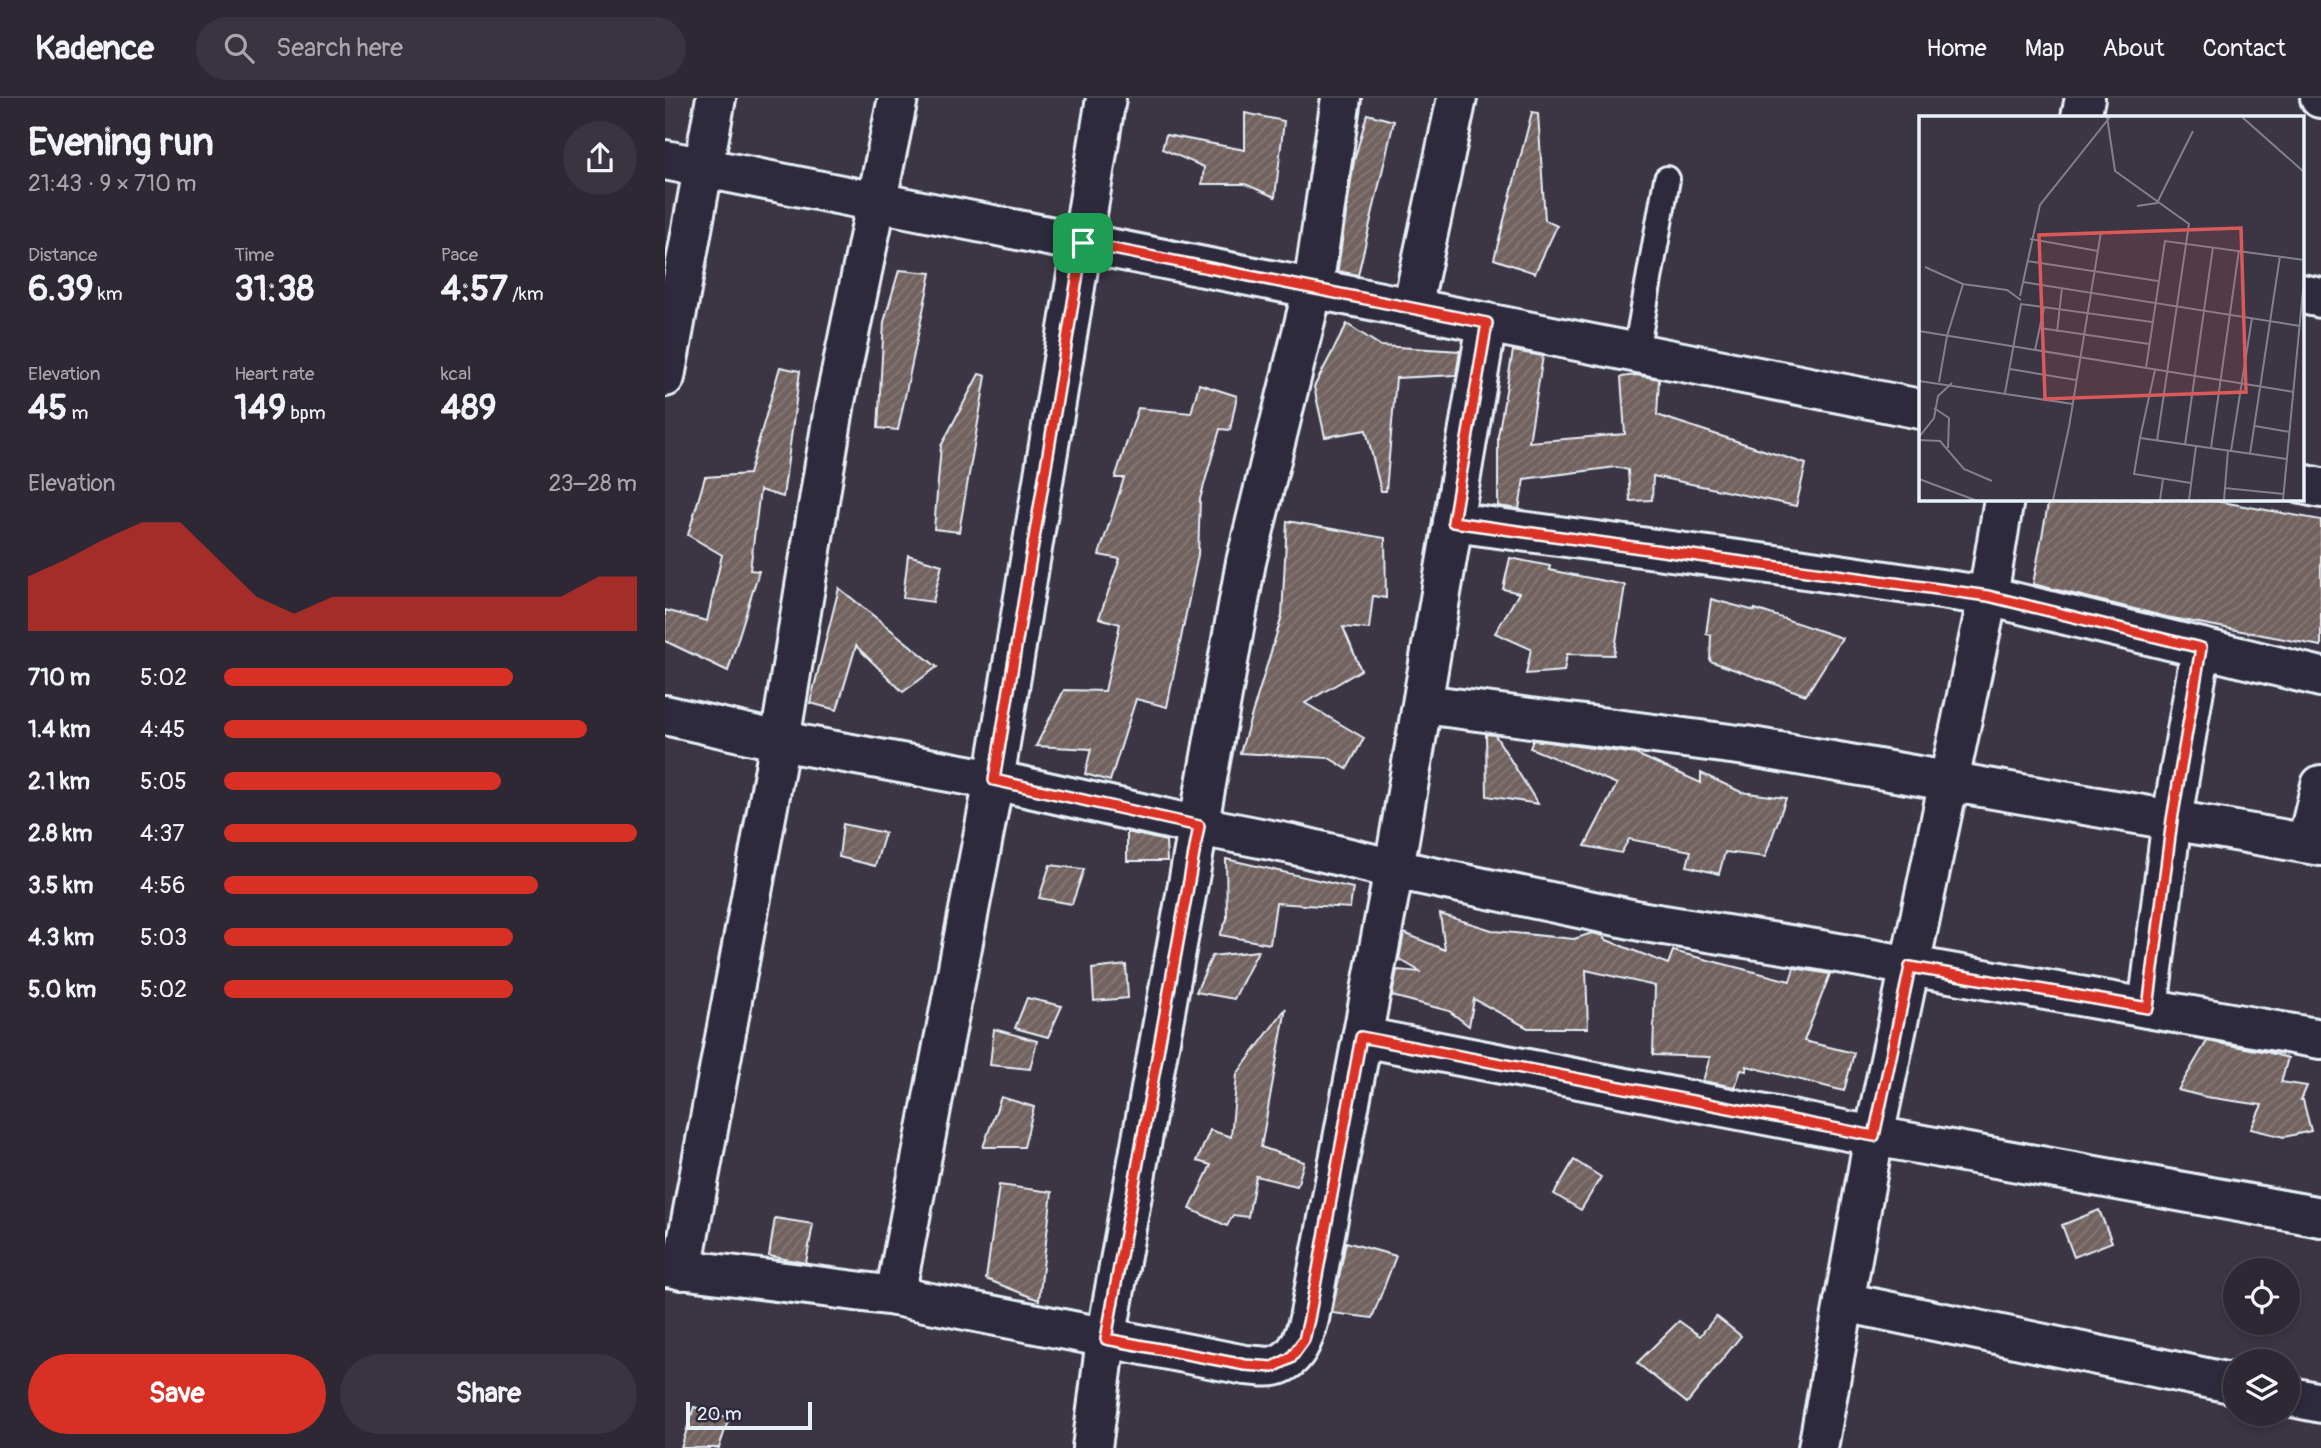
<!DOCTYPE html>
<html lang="en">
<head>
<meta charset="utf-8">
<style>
	:root { --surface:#2d2833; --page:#39343f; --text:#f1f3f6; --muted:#a7a6ac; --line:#48444e; --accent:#d93025 }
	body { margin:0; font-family:Pangolin,sans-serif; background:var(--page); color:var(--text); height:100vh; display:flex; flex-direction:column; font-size:26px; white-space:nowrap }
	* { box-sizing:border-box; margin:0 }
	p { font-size:23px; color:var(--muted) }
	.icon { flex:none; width:38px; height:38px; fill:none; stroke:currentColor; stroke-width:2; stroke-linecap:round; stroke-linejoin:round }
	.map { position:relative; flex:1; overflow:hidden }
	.details { display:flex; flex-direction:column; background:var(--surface); width:665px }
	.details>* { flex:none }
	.fabs { position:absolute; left:1558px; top:1160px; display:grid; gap:14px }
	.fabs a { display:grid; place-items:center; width:77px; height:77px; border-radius:50%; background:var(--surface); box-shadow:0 4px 10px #0003,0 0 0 2px var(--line); font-size:35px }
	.scale { position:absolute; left:21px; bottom:18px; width:126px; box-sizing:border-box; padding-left:7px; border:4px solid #e8f1f8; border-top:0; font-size:19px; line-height:24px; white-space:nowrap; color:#e8f1f8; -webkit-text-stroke:5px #2f2a3d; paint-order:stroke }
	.pin { position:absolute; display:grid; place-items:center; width:60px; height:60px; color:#fff; margin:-30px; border-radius:14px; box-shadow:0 4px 10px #0006 }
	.round { display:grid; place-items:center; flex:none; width:74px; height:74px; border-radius:37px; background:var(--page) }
	.head { display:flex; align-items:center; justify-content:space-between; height:119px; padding:0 28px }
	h1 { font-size:38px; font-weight:700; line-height:52px }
	.stats { display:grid; grid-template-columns:repeat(3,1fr); gap:10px; height:119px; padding:7px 28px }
	.stats div { display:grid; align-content:center }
	.stats b { font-size:35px; font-weight:700 }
	.stats small { font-size:19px; font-weight:400 }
	.stats p { font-size:19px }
	.chart { height:196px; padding:14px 28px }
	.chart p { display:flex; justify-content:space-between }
	.chart svg { width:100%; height:126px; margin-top:7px; fill:var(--accent); opacity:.7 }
	.cta { display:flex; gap:14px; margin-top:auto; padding:14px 28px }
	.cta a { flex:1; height:80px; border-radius:42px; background:var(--accent); color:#fff; font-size:28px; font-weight:700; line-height:80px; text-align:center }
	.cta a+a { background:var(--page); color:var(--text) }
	ul { padding:0 28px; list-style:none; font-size:23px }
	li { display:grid; grid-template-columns:112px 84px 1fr; align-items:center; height:52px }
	li i { height:18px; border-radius:9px; background:var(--accent) }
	header { display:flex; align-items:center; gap:42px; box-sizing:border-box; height:98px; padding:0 35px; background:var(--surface); border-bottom:2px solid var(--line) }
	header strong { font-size:33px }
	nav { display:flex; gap:38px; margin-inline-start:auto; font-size:24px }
	.search { width:490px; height:63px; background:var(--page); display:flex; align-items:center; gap:18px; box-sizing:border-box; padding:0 24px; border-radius:38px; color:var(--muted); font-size:26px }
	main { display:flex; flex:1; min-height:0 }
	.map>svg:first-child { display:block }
	.building { fill:url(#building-hatch); stroke:#e8f1f8; stroke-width:2 }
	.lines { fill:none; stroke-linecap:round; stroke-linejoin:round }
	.lane-casing { stroke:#e8f1f8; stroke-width:30 }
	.street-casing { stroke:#e8f1f8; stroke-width:44 }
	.secondary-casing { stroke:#e8f1f8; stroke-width:44 }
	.lane { stroke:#2f2a3d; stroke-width:24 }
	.street { stroke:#2f2a3d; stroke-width:38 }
	.secondary { stroke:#2f2a3d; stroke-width:38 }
	.route-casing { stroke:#fff; stroke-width:14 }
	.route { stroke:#d93025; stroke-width:9 }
	.inset-road { fill:none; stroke:#81808c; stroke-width:2 }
	.view { fill:#da5a5c; fill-opacity:0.15; stroke:#da5a5c; stroke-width:3.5 }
	.inset-edge { fill:none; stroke:#e8f1f8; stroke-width:3.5 }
</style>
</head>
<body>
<header>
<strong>Kadence</strong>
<div class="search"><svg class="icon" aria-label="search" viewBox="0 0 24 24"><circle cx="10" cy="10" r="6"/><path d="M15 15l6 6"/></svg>Search here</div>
<nav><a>Home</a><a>Map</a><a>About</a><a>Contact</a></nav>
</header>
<main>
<section class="details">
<div class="head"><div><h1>Evening run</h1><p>21:43 · 9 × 710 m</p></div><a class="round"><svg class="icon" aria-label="share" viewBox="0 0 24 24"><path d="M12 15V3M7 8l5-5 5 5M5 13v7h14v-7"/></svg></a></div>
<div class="stats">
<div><p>Distance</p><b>6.39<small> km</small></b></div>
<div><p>Time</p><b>31:38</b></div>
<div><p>Pace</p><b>4:57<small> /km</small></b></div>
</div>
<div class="stats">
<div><p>Elevation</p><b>45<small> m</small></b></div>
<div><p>Heart rate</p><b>149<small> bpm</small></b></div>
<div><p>kcal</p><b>489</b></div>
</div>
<div class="chart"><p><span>Elevation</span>23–28 m</p>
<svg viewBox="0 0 160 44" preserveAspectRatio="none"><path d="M0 44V25L10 19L20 12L30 6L40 6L50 19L60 32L70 38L80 32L90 32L100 32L110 32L120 32L130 32L140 32L150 25L160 25V44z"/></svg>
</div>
<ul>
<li><b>710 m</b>5:02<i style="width:70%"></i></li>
<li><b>1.4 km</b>4:45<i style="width:88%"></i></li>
<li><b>2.1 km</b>5:05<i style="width:67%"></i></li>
<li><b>2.8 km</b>4:37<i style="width:100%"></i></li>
<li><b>3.5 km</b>4:56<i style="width:76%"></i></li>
<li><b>4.3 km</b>5:03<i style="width:70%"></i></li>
<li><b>5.0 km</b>5:02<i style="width:70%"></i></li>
</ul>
<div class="cta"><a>Save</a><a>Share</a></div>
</section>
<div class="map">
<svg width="1656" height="1350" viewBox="0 0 1656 1350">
	<defs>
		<pattern id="building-hatch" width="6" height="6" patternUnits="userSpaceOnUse" patternTransform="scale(1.75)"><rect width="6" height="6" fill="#71625f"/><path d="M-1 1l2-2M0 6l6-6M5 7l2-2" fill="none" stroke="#857977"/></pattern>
	</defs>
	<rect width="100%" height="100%" fill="#3c3544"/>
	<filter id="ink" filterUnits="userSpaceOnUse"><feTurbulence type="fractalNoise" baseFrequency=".0143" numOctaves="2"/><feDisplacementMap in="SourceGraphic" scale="14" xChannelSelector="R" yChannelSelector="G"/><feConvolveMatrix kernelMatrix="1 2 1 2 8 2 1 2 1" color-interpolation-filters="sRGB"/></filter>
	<g filter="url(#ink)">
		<g class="building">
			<polygon points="867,14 873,15 880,122 892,128 870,175 829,161"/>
			<polygon points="580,15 619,23 610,99 580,86 537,86 539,69 497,51 501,37 580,52"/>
			<polygon points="702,16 729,23 693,177 673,173 673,170 689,63"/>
			<polygon points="234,172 266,175 233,332 213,330 219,224"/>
			<polygon points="682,226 716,248 795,253 791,277 731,280 721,393 716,393 701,332 660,339 649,289"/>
			<polygon points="848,253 878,258 864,344 960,336 956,279 971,277 994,281 992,317 1141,366 1131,408 988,378 987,402 965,403 963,372 951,369 859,381 854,411 833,408 833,338"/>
			<polygon points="115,269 135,273 118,399 95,392 85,472 94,473 63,573 0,543 0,512 42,523 57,457 23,437 40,379 84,376"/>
			<polygon points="314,276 321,278 294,434 269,431 276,348"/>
			<polygon points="534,286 572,298 565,332 555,331 535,401 533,457 502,609 471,601 445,683 420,676 426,651 371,648 399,592 440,593 455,526 434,520 455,461 434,457 459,380 450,380 473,310 526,315"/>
			<polygon points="1384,401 1541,401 1656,422 1656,548 1502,519 1368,486"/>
			<polygon points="622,423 720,440 721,500 708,498 704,531 678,529 696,572 640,605 699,640 682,671 664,660 575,655 617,518"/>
			<polygon points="243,457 277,467 268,504 238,500"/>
			<polygon points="845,460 885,468 884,472 960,487 949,557 902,556 899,573 861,576 866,551 830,535 854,495 838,491"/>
			<polygon points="174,490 272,569 238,594 191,548 172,612 145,605"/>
			<polygon points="1046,501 1090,513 1090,511 1177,540 1141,597 1045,563 1046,537 1041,536"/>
			<polygon points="821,636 830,637 873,706 822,698"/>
			<polygon points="868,642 971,656 1036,685 1036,675 1076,694 1121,700 1100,759 1060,754 1054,776 1022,768 1026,753 964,741 956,755 920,748 952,686 865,650"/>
			<polygon points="178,726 220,735 210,768 174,759"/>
			<polygon points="462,734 501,743 502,763 462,763"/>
			<polygon points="561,761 688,790 685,810 611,805 605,846 555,837 562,821"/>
			<polygon points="385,767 419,771 407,806 374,800"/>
			<polygon points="775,816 830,833 909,841 927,835 939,838 939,841 1003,866 1008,853 1125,883 1129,870 1165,876 1139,943 1189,955 1179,993 1082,968 1082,973 1076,972 1070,989 1038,983 1045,959 988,957 990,888 921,872 923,930 863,930 809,901 804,928 784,913 727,898 732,872 756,874 734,861 739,835 780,852"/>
			<polygon points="593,853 569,901 531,894 547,858"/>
			<polygon points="461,867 463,900 429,903 427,871"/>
			<polygon points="362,900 397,908 383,939 350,930"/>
			<polygon points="621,910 596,1049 639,1064 632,1088 591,1078 583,1119 568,1117 562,1128 525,1111 546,1067 532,1063 545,1032 566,1039 572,976"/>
			<polygon points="329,931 372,943 365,971 325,967"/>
			<polygon points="1542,943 1602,954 1623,960 1616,984 1642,988 1636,1002 1638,1002 1646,1033 1619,1039 1586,1031 1597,1007 1541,999 1513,992"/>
			<polygon points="336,999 369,1009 359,1049 318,1049"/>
			<polygon points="909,1062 936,1079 916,1112 889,1096"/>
			<polygon points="334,1087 387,1094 374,1202 321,1181"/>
			<polygon points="1434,1112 1447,1144 1409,1159 1397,1127"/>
			<polygon points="110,1120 148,1126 141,1165 104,1158"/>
			<polygon points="681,1144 731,1158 707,1220 667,1215"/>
			<polygon points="1051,1218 1076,1238 1022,1305 972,1265 1014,1223 1035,1238"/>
			<polygon points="29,1309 64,1320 54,1350 16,1350"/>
		</g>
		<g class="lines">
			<g class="lane-casing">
				<polyline id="lane" points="971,254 1002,81"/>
			</g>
			<g class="street-casing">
				<g id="street">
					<polyline points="1655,0 1656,0"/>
					<polyline points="1416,19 1420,0"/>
					<polyline points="1637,196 1656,200"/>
					<polyline points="747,210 792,0"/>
					<polyline points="0,279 51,0"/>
					<polyline points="788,424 1133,470 1323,498 1656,579"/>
					<polyline points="758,606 1081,648 1656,748"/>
					<polyline points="0,617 115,643 329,682 534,728 626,746 729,771 980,824 1156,852 1656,941"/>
					<polyline points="1642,745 1656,687"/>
					<polyline points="1483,910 1507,721 1536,550"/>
					<polyline points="697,939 1209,1038 1656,1119"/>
					<path d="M0 1169 230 1198 580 1267C589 1267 601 1270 609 1268 631 1263 639 1241 644 1221L729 771 822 225"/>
					<polyline points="17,1172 115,643 170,304 233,0"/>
					<polyline points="230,1198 329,682 441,0"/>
					<polyline points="1179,1204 1570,1286"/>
					<polyline points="1622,1298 1656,1305"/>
					<polyline points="427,1350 441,1241 581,464 648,190 676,0"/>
					<polyline points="1153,1350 1209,1038 1323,498 1339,401"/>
				</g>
			</g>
			<g class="secondary-casing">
				<g id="secondary">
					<polyline points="0,62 1255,311"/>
					<polyline points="1637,386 1656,390"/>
				</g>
			</g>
			<use href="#lane" class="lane"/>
			<use href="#street" class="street"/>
			<use href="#secondary" class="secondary"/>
		</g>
	</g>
	<g class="lines" filter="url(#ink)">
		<g class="route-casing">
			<polygon id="route" points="418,145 822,225 788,424 1323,498 1536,550 1507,722 1483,910 1245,869 1209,1038 696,939 644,1221 639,1242 626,1260 608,1269 580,1267 441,1241 534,728 329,682"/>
		</g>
		<use href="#route" class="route"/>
	</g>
	<g transform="translate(1254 18)">
		<rect width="385" height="385" fill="#3c3544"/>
		<path class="inset-road" d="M188 1 196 55 270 108 238 325M323 1 385 56M218 90 238 87 274 15M111 123 179 135M108 145 239 165M6 151 44 168M104 166 381 210M101 180 121 89 191 1M121 212 230 228M0 215 375 276M138 216 143 172M116 234 125 192M227 252 246 125 385 144M91 253 157 264M0 265 154 288M20 266 28 220 44 168 88 174 102 184M86 277 102 188 233 206M15 292 30 302 29 332M336 310 371 316M0 321 15 302 19 280 33 267M221 322 236 254M0 324 21 325 45 353 73 365M266 329 294 131M292 332 320 134M312 335 333 202M331 338 361 140M0 363 56 384M272 367 215 358 221 322 368 343M306 372 309 334M134 384 150 311 182 116M241 384 244 363M270 384 277 330M305 384 306 372 365 378M364 384 385 163"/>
		<path class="view" d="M322 112 327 276 126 283 120 119Z"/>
		<rect width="385" height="385" class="inset-edge"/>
	</g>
</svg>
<div class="fabs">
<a><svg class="icon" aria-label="locate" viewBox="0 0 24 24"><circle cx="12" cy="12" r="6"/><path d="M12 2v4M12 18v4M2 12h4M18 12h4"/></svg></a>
<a><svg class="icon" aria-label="layers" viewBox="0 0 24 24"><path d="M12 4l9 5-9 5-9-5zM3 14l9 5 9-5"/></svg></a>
</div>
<div class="scale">20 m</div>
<div class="pin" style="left:418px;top:145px;background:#1e9e55"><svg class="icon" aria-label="arrive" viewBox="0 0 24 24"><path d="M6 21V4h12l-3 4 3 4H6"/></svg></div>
</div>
</main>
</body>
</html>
